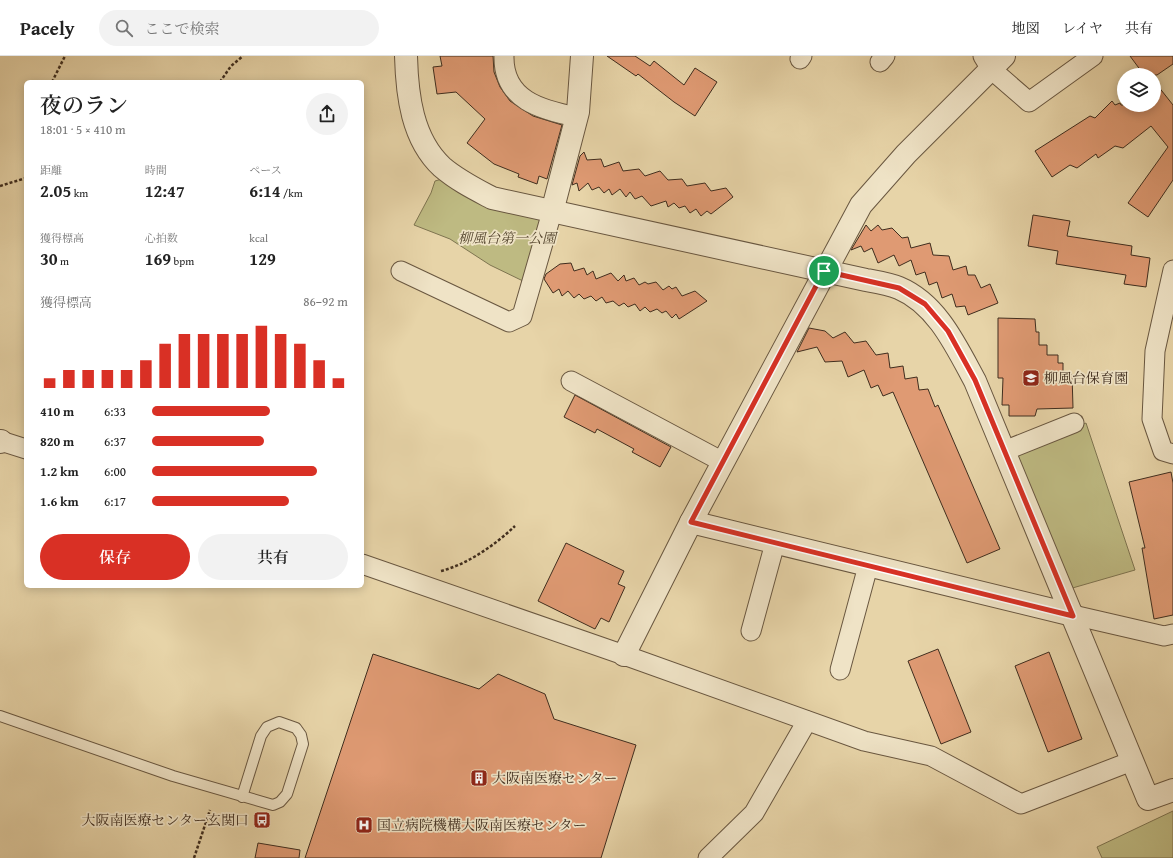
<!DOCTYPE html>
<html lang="ja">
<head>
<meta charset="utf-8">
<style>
	:root { --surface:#fff; --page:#f2f2f2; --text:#222; --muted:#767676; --line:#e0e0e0; --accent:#d93025 }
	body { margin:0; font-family:"Gentium Book Plus","Noto Serif JP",serif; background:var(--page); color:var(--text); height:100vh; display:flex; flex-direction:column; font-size:15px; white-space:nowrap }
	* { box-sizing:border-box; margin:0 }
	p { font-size:13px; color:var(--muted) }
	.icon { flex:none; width:22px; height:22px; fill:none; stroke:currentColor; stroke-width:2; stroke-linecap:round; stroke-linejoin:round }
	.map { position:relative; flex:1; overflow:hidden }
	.drawer { position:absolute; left:24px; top:24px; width:340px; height:508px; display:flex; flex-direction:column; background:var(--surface); border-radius:6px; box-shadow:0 2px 10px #0003 }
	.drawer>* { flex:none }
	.buttons { position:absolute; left:1117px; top:12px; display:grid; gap:8px }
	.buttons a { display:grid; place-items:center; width:44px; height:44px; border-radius:50%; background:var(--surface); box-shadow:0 2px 10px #0003; font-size:20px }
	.pin { position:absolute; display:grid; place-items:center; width:34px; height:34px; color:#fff; margin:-17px; border:2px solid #fff; border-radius:50%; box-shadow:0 1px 4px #0007 }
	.round { display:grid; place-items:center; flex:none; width:42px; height:42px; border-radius:21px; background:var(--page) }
	.summary { display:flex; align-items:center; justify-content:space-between; height:68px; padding:0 16px }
	h1 { font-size:22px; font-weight:600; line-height:30px }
	.metrics { display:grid; grid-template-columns:repeat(3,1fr); gap:6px; height:68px; padding:4px 16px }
	.metrics div { display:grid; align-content:center }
	.metrics b { font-size:17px; font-weight:600 }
	.metrics small { font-size:11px; font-weight:400 }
	.metrics p { font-size:11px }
	.chart { height:112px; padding:8px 16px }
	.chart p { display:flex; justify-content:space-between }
	.chart svg { width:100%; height:72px; margin-top:4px; stroke:var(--accent); stroke-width:6 }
	.action { display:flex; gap:8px; margin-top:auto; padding:8px 16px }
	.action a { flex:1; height:46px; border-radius:24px; background:var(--accent); color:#fff; font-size:16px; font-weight:600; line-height:46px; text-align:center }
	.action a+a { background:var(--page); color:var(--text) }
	ul { padding:0 16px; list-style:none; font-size:13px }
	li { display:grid; grid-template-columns:64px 48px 1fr; align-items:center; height:30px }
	li i { height:10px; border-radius:5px; background:var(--accent) }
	header { display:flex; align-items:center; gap:24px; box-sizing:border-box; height:56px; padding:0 20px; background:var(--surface); border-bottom:1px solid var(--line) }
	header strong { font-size:19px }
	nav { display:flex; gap:22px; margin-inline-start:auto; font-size:14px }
	.search { width:280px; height:36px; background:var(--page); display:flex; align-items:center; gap:10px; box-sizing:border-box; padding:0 14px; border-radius:22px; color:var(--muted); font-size:15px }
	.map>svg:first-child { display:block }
	.green { fill:#beba82; stroke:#7e7450 }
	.building { fill:#df9a73; stroke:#3f2d1e }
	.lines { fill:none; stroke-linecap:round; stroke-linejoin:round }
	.service-casing { stroke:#695740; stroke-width:12 }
	.minor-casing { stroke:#695740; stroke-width:21 }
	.tertiary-casing { stroke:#695740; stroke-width:24 }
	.path { stroke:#3f2d1e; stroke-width:2.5; stroke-dasharray:3 2; stroke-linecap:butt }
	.service { stroke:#efe3c6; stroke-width:10 }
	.minor { stroke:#efe3c6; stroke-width:19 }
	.tertiary { stroke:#efe3c6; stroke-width:22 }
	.route-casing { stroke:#fff; stroke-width:8 }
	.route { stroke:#d93025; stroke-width:5 }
	.labels { text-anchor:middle; stroke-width:3.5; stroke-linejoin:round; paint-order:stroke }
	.park-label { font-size:14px; font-style:italic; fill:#584932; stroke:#efe3c6 }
	.poi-label { font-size:14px; fill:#3f2d1e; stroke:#efe3c6; text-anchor:start }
</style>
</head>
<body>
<header>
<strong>Pacely</strong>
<div class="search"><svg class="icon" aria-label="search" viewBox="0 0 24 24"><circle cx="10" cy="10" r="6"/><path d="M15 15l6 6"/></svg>ここで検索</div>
<nav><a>地図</a><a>レイヤ</a><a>共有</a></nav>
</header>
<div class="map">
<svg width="1173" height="802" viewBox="0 0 1173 802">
	<rect width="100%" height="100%" fill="#e7d4a8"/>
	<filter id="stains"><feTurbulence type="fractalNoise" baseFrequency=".005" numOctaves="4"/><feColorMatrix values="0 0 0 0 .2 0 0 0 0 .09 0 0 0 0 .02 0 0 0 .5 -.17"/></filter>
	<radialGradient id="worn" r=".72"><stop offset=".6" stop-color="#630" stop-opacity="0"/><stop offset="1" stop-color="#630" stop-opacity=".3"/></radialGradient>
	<g class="green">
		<polygon points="449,121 550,158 523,225 490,209 450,183 414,169 431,137 435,125"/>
		<polygon points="1086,367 1135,514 1069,533 1014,398"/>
		<polygon points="1173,755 1173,802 1102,802 1097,791"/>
	</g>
	<g class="building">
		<polygon points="440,0 493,0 494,16 500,31 510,45 533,60 562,69 547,123 539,120 537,128 518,121 519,118 494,108 467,87 485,63 456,36 437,38 433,11 442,10"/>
		<polygon points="607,0 635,0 650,10 654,5 684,29 695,12 717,26 695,60 674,46 638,18 636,20"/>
		<polygon points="1130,0 1173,0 1173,8 1157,19 1144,19"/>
		<polygon points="1154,25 1173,49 1173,124 1148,161 1128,147 1168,91 1151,70 1123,92 1115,90 1098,102 1096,98 1077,112 1070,109 1052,121 1035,95 1090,60 1095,62 1112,45 1115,49 1120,47 1121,49 1154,49"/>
		<polygon points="584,96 587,104 601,103 604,111 619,106 623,115 639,113 645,120 660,115 668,124 682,123 687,130 705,127 711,135 726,132 733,141 711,158 707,155 701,160 696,153 690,157 685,150 679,152 674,147 668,151 666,145 651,150 642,140 635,143 630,136 626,141 620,133 612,139 609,133 604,137 599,131 592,134 588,127 579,135 577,127 572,129 580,100"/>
		<polygon points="1033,159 1070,165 1067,180 1132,190 1131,199 1150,202 1146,231 1124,228 1126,219 1056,208 1058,195 1028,190"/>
		<polygon points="866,169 871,175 878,169 882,174 892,172 902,182 908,181 911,192 930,187 933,199 949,200 953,214 966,210 968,219 975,219 981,232 990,228 998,247 968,259 965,250 956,251 952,238 942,242 937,226 929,229 925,216 916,219 911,204 899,210 894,199 878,207 872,192 864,196 861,190 851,194"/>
		<polygon points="571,207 574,215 584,212 587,219 593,215 596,223 611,217 618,225 624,219 626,225 634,222 639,229 645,226 648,228 656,226 663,234 669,230 672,233 676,231 682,240 695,235 707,245 679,263 676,258 672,262 666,255 662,257 657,253 650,256 645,251 640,255 635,248 628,251 624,247 619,250 613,245 606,247 602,241 596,245 591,240 584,243 579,238 574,242 568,235 562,240 559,233 553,237 544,223 546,218 560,208"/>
		<polygon points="998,262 1035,263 1036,276 1039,276 1039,289 1047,289 1047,299 1058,299 1058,307 1063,307 1063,318 1072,318 1073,352 1037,353 1035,360 1009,360 1009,349 1002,349 1003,322 998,322"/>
		<polygon points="809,272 825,275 833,282 845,276 854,287 866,285 876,299 888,297 890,312 903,310 905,323 917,321 919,334 928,333 935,351 938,349 1000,493 967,507 893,336 883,340 878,329 871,332 864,314 848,321 842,305 825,306 817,291 797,296"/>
		<polygon points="575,339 671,391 660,411 632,396 634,393 597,373 595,377 564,361"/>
		<polygon points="1171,416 1173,427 1173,559 1154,563 1142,492 1145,492 1129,426"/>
		<polygon points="566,487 624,515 618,528 625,531 609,566 601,562 595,573 538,545"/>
		<polygon points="938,593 971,676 941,688 908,605"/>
		<polygon points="1049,596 1082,683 1048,696 1015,610"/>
		<polygon points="373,598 479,633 498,618 545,638 554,663 636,689 601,802 305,802"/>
		<polygon points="258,787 300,794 299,802 255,802"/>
	</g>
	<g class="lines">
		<g class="service-casing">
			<polyline id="service" points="0,660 173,720 273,749 280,746 287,738 303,688 301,679 296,672 279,666 267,671 261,680 242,741"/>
		</g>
		<g class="minor-casing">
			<g id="minor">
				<path d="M504 0C503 44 541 54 577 61"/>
				<polyline points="983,0 991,13 1029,46 1093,0"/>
				<polyline points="800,3 802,0"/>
				<polyline points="880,6 885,0"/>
				<polyline points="1173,214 1155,295 1152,363 1163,395 1173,398"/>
				<polyline points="401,215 509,266 522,260 552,156"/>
				<polyline points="571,325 723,406"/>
				<polyline points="1,385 26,393"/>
				<polyline points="1004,395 1074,367"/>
				<polyline points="362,508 624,599 864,685 931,700 1021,748 1132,705"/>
				<polyline points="1073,559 1164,580 1173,578"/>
				<polyline points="751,575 775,487"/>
				<polyline points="840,614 868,510"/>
				<polyline points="708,802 754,757 807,665"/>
			</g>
		</g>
		<g class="tertiary-casing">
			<g id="tertiary">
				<path d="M406 0C407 39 412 83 442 111 457 124 475 133 492 142L866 224C877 226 889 228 899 232 937 248 956 290 975 325L1148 743 1173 734"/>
				<polyline points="552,156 578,56 582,0"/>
				<polyline points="0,386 1,385"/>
				<polyline points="691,466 1073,559"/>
				<polyline points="624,599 691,466 861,149 906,98 1004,0"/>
			</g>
		</g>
		<g class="path">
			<polyline points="52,26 65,0"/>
			<polyline points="220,26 231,10 243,0"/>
			<polyline points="0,130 26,122"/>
			<path d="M441 515C468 508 495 489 515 470"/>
			<polyline points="194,802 210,754"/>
		</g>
		<use href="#service" class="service"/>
		<use href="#minor" class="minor"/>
		<use href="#tertiary" class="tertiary"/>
	</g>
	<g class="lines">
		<g class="route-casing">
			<polygon id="route" points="824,215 899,232 925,248 948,275 975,324 1073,560 691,466"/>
		</g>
		<use href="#route" class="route"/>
	</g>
	<defs>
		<g id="school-square" transform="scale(0.9)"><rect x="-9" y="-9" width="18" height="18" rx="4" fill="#8f2418" stroke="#efe3c6"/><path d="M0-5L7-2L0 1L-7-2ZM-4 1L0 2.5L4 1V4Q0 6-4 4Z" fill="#fff"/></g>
		<g id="building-square" transform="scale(0.9)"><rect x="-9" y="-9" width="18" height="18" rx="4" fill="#8f2418" stroke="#efe3c6"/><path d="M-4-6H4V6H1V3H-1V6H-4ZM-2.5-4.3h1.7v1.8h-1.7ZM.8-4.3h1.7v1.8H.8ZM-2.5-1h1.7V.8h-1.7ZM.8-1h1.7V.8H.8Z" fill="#fff"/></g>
		<g id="bus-square" transform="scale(0.9)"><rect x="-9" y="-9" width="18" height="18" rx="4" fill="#8f2418" stroke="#efe3c6"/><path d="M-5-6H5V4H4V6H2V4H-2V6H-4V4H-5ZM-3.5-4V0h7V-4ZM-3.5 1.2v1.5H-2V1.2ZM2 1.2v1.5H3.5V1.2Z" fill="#fff"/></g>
		<g id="hospital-square" transform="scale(0.9)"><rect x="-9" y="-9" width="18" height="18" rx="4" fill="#8f2418" stroke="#efe3c6"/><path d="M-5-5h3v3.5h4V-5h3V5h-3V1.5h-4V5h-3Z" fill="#fff"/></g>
	</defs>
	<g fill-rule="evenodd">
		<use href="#school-square" x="1031" y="322"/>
		<use href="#building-square" x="479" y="722"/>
		<use href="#bus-square" x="262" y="764"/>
		<use href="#hospital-square" x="364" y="769"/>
	</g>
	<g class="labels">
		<g class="park-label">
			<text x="507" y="187">柳風台第一公園</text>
		</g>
		<g class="poi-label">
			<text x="1044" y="327">柳風台保育園</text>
			<text x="492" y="727">大阪南医療センター</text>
			<text x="249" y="769" text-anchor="end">大阪南医療センター玄関口</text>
			<text x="377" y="774">国立病院機構大阪南医療センター</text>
		</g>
	</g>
	<rect width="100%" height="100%" filter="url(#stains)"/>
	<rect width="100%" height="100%" fill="url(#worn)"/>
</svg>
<div class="buttons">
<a><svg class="icon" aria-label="layers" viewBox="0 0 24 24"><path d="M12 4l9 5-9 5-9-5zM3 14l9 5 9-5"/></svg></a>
</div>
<div class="pin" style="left:824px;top:215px;background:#1e9e55"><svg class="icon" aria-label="arrive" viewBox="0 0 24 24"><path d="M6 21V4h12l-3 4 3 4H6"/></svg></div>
<section class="drawer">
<div class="summary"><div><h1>夜のラン</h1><p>18:01 · 5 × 410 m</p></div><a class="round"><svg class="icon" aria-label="share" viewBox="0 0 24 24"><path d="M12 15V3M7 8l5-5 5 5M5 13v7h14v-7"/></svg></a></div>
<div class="metrics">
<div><p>距離</p><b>2.05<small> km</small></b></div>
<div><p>時間</p><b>12:47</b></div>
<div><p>ペース</p><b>6:14<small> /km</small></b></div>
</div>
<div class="metrics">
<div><p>獲得標高</p><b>30<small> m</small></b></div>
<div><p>心拍数</p><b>169<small> bpm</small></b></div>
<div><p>kcal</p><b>129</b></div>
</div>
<div class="chart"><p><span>獲得標高</span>86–92 m</p>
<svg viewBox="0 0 160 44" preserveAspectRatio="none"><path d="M5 44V38M15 44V33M25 44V33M35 44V33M45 44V33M55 44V27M65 44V17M75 44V11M85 44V11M95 44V11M105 44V11M115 44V6M125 44V11M135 44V17M145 44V27M155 44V38"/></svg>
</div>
<ul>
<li><b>410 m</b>6:33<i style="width:60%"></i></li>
<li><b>820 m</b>6:37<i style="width:57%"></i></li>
<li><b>1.2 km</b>6:00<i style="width:84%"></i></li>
<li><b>1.6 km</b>6:17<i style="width:70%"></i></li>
</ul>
<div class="action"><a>保存</a><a>共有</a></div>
</section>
</div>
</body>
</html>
